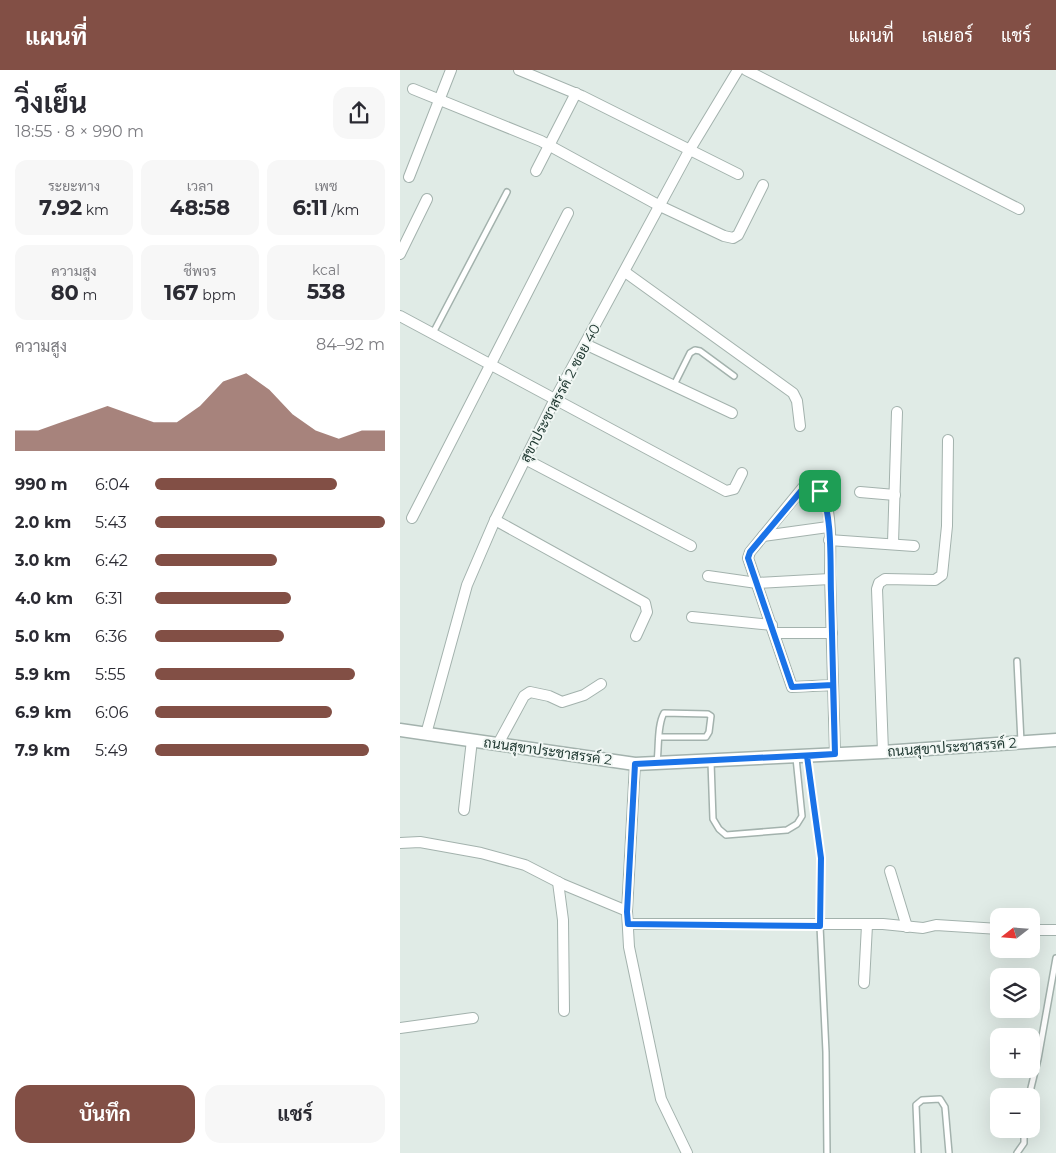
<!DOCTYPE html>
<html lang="th">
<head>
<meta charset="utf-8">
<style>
	:root { --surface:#fff; --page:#f7f7f7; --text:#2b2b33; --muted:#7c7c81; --accent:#824f45 }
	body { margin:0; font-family:Montserrat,Sarabun,sans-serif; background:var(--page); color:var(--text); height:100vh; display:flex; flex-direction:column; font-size:19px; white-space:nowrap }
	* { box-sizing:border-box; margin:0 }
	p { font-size:16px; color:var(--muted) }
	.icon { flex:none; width:28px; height:28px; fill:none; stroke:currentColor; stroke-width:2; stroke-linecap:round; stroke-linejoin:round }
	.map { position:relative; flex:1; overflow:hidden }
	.panel { display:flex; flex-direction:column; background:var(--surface); width:400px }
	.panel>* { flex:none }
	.needle { width:32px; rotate:253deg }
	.fabs { position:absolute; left:590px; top:838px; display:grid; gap:10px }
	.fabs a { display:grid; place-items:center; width:50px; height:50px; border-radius:10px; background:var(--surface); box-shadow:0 5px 20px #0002; font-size:25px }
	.pin { position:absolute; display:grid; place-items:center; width:42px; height:42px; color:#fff; margin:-21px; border-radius:10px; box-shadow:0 2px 8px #0006 }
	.round { display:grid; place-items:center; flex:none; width:52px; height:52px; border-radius:15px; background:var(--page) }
	.head { display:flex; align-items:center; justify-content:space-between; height:85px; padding:0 15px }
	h1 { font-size:28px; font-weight:700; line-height:38px }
	.figures { display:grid; grid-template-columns:repeat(3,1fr); gap:8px; height:85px; padding:5px 15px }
	.figures div { display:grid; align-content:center; border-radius:12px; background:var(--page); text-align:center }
	.figures b { font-size:21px; font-weight:700 }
	.figures small { font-size:14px; font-weight:400 }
	.figures p { font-size:14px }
	.chart { height:140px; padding:10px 15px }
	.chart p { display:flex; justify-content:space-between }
	.chart svg { width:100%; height:90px; margin-top:5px; fill:var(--accent); opacity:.7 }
	.primary-button { display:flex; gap:10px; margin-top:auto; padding:10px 15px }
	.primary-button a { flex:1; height:58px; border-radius:15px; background:var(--accent); color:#fff; font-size:20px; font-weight:700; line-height:58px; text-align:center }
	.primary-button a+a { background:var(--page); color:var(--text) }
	ul { padding:0 15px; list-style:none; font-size:16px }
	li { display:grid; grid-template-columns:80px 60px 1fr; align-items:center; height:38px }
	li i { height:12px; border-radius:6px; background:var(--accent) }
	header { display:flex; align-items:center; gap:30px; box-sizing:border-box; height:70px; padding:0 25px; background:var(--accent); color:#fff }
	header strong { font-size:24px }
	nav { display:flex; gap:28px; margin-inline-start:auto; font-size:18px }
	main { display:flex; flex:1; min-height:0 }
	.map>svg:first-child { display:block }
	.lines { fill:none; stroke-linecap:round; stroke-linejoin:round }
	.service-casing { stroke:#a3b2ad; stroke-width:8 }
	.minor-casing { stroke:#a3b2ad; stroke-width:12 }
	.tertiary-casing { stroke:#a3b2ad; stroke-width:15 }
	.service { stroke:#fff; stroke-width:5 }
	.minor { stroke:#fff; stroke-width:10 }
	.tertiary { stroke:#fff; stroke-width:12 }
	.route-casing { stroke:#fff; stroke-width:10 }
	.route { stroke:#1a73e8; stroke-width:6 }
	.labels { text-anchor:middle; stroke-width:4; stroke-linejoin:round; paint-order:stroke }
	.street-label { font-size:14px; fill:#213a33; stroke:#f1f7f4 }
</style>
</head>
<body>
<header>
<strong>แผนที่</strong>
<nav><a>แผนที่</a><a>เลเยอร์</a><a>แชร์</a></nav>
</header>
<main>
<section class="panel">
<div class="head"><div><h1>วิ่งเย็น</h1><p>18:55 · 8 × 990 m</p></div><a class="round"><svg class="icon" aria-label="share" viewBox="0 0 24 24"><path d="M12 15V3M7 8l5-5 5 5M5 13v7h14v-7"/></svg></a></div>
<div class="figures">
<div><p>ระยะทาง</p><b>7.92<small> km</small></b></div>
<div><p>เวลา</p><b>48:58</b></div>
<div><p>เพซ</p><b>6:11<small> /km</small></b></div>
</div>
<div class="figures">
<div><p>ความสูง</p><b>80<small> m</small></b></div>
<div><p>ชีพจร</p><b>167<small> bpm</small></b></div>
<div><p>kcal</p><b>538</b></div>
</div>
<div class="chart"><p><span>ความสูง</span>84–92 m</p>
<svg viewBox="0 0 160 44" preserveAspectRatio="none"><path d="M0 44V34L10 34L20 30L30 26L40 22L50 26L60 30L70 30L80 22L90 10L100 6L110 14L120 26L130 34L140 38L150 34L160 34V44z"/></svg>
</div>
<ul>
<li><b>990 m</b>6:04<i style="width:79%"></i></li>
<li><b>2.0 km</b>5:43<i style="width:100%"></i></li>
<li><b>3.0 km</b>6:42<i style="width:53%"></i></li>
<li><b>4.0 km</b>6:31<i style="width:59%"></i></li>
<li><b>5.0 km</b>6:36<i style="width:56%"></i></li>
<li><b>5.9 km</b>5:55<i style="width:87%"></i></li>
<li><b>6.9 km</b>6:06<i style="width:77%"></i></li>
<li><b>7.9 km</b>5:49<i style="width:93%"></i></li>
</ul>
<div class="primary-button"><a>บันทึก</a><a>แชร์</a></div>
</section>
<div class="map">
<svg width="656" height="1083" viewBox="0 0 656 1083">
	<rect width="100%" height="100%" fill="#e0ebe6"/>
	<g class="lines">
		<g class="service-casing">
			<g id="service">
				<polyline points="33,263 107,122"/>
				<polyline points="274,315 290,283 295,280 300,281 334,306"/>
				<polyline points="617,591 621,672"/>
				<polyline points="407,686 421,788 420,856 426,982 427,1083"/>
				<path d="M257 692C259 678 257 655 264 643L308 644 311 646 309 662 306 667H260"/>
				<polyline points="311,692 313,749 319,759 326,765 387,760 397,754 402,746 396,688"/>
				<polyline points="629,1026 638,989 656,888"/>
				<polyline points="518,1083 516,1035 522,1030 540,1029 545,1037 549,1083"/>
				<polyline points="617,1083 624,1073 624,1059"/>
			</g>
		</g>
		<g class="minor-casing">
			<g id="minor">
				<polyline points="119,0 182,26 338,104"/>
				<polyline points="346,0 619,139"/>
				<polyline points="13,19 141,71 260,136 324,166 333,168 338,165 363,115"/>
				<polyline points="136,101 176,23"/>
				<polyline points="9,107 51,0"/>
				<polyline points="0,184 27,129"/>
				<polyline points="225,202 393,323 397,331 400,356"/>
				<polyline points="0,246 326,421 334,419 342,403"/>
				<polyline points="185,274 332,343"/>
				<polyline points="125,389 291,476"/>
				<polyline points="460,422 495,425"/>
				<polyline points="12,448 168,143"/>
				<polyline points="95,450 245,533 247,542 236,566"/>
				<polyline points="363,466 428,457"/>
				<polyline points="429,470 514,476"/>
				<polyline points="493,473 497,342"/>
				<polyline points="308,506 357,513 430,509"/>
				<polyline points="292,547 372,555"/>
				<polyline points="374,563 432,563"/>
				<path d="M433 615 392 617 348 488 350 482 405 415C415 413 422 421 425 429 432 449 430 483 430 505 432 565 433 624 435 684"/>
				<polyline points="26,664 67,515 95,450 155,329 289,81 338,0"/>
				<polyline points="98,674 124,626 130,622 149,626 162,632 184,625 201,614"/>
				<polyline points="483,682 477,519 479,513 485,509 535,510 542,505 547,456 548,370"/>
				<polyline points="235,694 227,841 229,877 261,1029 287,1083"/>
				<polyline points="64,740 72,670"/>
				<polyline points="0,773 20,772 81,783 125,795 162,814 227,841"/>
				<polyline points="490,801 507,857"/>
				<polyline points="158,812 163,850 164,941"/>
				<polyline points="228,854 483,854 523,858 536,855 599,859"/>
				<polyline points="631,860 656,860"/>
				<polyline points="464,913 467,855"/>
				<polyline points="0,958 73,948"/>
			</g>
		</g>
		<g class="tertiary-casing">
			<polyline id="tertiary" points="0,660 235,694 483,682 656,670"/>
		</g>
		<use href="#service" class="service"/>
		<use href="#minor" class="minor"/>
		<use href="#tertiary" class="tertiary"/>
	</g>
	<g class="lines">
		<g class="route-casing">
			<path id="route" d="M420 421C433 441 430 499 431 523 432 577 434 631 435 684L235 694 227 842 228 854 420 856 421 788 407 686 435 684 433 615 392 617 348 488 350 482 406 415 416 416 420 421"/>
		</g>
		<use href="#route" class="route"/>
	</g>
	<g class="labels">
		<g class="street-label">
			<text transform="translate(160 323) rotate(-62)" y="5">สุขาประชาสรรค์ 2 ซอย 40</text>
			<text transform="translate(552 677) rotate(-4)" y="5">ถนนสุขาประชาสรรค์ 2</text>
			<text transform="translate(148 681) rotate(8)" y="5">ถนนสุขาประชาสรรค์ 2</text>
		</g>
	</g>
</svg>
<div class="fabs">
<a><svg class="needle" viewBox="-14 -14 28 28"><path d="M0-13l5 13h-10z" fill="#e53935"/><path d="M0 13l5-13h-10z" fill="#7c7c81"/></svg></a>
<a><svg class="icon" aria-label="layers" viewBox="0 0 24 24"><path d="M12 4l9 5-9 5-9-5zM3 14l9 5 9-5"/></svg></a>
<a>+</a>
<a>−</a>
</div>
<div class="pin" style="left:420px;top:421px;background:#1e9e55"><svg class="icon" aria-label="arrive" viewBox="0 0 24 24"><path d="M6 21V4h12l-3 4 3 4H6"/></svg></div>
</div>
</main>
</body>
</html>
